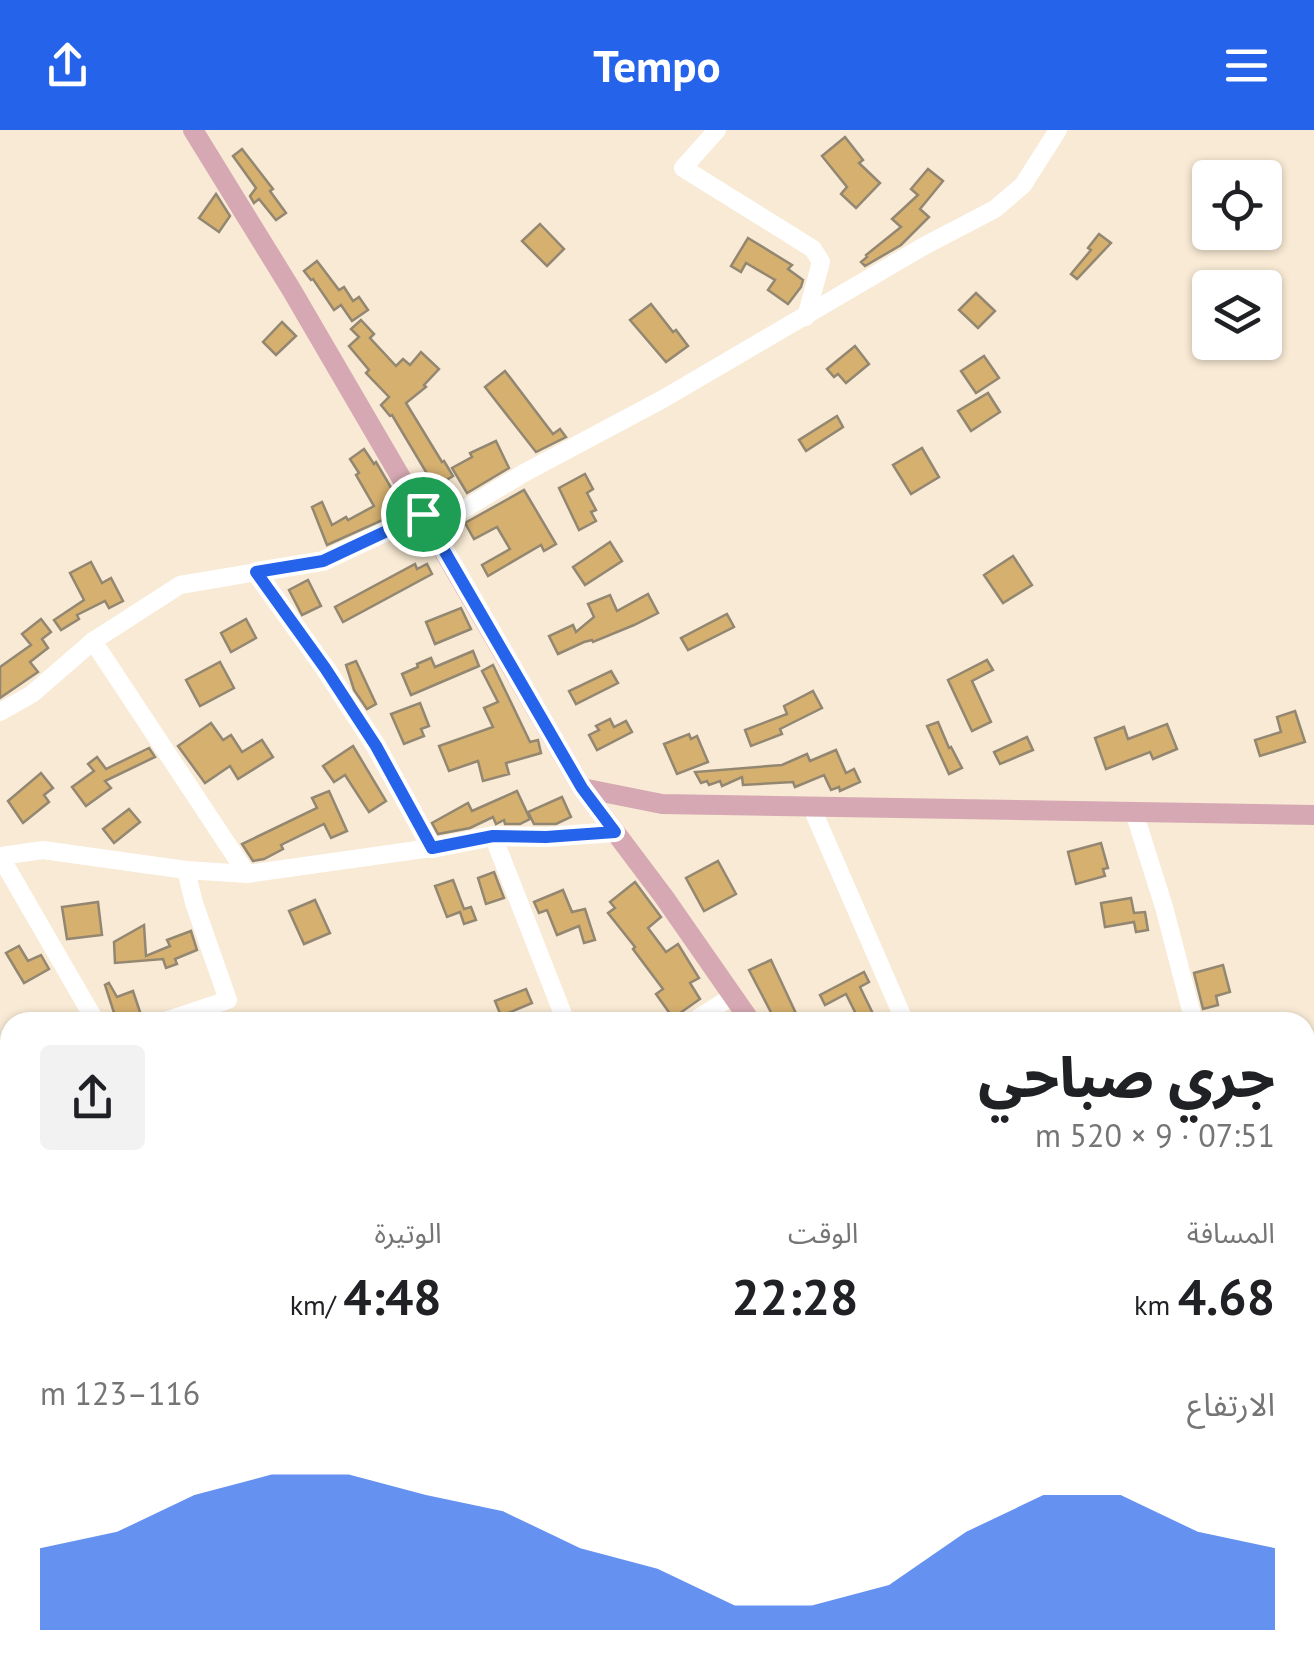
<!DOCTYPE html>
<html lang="ar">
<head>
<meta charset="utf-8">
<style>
	:root { --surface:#fff; --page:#f2f2f2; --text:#202124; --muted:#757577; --accent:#2563eb }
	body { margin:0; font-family:"PT Sans","Noto Sans Arabic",sans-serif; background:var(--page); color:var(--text); direction:rtl; height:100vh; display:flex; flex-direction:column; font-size:38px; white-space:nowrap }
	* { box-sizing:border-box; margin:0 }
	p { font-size:32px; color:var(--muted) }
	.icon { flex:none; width:55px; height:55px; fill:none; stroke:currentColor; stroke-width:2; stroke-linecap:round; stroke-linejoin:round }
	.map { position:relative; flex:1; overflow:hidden; direction:ltr }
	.side { position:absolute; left:0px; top:882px; width:1315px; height:642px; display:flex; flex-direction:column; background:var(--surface); border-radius:30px 30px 0 0; box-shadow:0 2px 8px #0004; direction:rtl }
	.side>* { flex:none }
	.fabs { position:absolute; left:1192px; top:30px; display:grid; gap:20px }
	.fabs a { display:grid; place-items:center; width:90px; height:90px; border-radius:10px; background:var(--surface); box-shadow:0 2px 8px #0004; font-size:50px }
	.pin { position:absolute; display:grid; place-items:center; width:85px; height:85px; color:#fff; margin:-42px; border:5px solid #fff; border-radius:50%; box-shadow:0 2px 10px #0007 }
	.round { display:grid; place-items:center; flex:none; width:105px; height:105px; border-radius:10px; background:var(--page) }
	.summary { display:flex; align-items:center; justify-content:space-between; height:170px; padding:0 40px }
	h1 { font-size:55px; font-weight:800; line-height:75px }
	.figures { display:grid; grid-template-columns:repeat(3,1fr); gap:15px; height:170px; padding:10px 40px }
	.figures div { display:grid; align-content:center }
	.figures b { font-size:50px; font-weight:800 }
	.figures small { font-size:28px; font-weight:400 }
	.figures p { font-size:28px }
	.chart { height:280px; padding:20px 40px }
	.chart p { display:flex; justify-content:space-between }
	.chart svg { width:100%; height:180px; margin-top:10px; fill:var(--accent); opacity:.7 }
	header { display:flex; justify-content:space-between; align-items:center; height:130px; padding:0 40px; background:var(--accent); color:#fff; font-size:45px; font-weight:800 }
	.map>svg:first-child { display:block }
	.building { fill:#d5b06f; stroke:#938772; stroke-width:2.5 }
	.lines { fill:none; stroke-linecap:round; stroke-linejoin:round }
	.path { stroke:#8c8374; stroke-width:2.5; stroke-dasharray:10 5; stroke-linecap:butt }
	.minor { stroke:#fff; stroke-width:18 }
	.major { stroke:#d6a8b3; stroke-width:20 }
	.route-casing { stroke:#fff; stroke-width:20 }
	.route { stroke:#2563eb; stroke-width:12 }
</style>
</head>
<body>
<header><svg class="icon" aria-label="menu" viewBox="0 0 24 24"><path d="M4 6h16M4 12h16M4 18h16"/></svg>Tempo<svg class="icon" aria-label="share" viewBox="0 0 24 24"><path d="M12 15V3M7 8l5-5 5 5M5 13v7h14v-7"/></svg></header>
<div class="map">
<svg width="1314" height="1523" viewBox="0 0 1314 1523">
	<rect width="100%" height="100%" fill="#f8ead4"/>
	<g class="building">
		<polygon points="845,7 863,30 859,33 880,53 856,78 841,64 847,57 822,26"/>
		<polygon points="242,19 273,59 270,61 286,83 276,90 259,69 254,73 250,66 256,58 233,26"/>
		<polygon points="928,39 943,51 920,79 929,87 901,115 865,136 861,132 867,127 866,125 901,97 892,89 918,65 911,59"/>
		<polygon points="216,64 230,86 219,102 199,88"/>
		<polygon points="540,94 564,119 547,136 522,111"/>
		<polygon points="1099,104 1111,113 1077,149 1071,144 1091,120 1088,118"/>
		<polygon points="748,108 792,135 788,139 803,150 801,157 788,174 768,160 775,150 746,133 741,142 731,136"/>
		<polygon points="317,131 339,160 344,157 353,171 359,167 368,180 352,191 341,175 334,180 313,149 311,150 304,141"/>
		<polygon points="976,163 995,181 978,198 959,180"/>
		<polygon points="651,174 673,202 676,200 688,216 666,232 630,190"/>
		<polygon points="361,190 374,204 370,208 396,236 403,229 410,235 421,222 439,239 424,255 426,257 406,273 442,332 444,331 453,346 435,357 392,285 390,286 381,275 389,267 366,243 369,240 349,216 359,207 351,199"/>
		<polygon points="282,192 296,206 276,225 263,212"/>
		<polygon points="855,216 869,234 846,253 838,244 834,247 827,239"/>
		<polygon points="984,226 999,248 976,263 961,241"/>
		<polygon points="505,241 553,304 560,299 566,307 536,322 485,257"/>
		<polygon points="988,263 1000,282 971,301 958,281"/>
		<polygon points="837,286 843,297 806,321 799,310"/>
		<polygon points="496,311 509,338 467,363 452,338 472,327 470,323"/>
		<polygon points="922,318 939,347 911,364 893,335"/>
		<polygon points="364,319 374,334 376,332 396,366 392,368 398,379 385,389 327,415 312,377 322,372 332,395 346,387 348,390 374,376 356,345 359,343 350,329"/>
		<polygon points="585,344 593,359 587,363 596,380 591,382 596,391 579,400 559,358"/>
		<polygon points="524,360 556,414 544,421 541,415 488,446 482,435 510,419 497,397 474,409 465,393"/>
		<polygon points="610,412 622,431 585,455 573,437"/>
		<polygon points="1013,426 1032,455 1003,473 984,445"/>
		<polygon points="91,432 102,453 111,448 123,471 109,478 105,471 77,485 79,489 61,500 54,490 84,470 70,443"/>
		<polygon points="415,434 417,439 427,434 432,444 343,492 335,477"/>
		<polygon points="308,450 321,476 302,485 289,460"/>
		<polygon points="648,464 658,483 634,495 593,512 592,510 584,512 558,524 549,506 573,495 576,502 594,487 588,474 610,465 617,481"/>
		<polygon points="461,478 471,499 435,514 426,492"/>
		<polygon points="727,484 734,497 688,520 681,508"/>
		<polygon points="41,489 51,502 42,509 48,518 30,532 38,542 0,568 0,537 31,515 22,504"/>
		<polygon points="246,489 256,508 231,522 221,503"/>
		<polygon points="473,521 479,536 411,565 402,544 418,537 417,534 431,528 435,537"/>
		<polygon points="987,530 993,540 972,551 991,592 972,601 948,550"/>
		<polygon points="356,531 376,574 367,579 354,560 346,535"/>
		<polygon points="220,532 234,558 200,576 186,550"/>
		<polygon points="493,535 530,612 538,610 541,623 506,633 509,644 483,651 478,631 449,641 439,616 493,597 484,578 498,572 482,541"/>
		<polygon points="611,541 618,553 576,574 569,561"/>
		<polygon points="813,561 822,578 780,599 782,604 751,616 745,600 787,584 784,576"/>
		<polygon points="420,573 429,596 421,599 424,606 404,614 391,584"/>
		<polygon points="1295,581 1305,612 1260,626 1255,610 1281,602 1277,587"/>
		<polygon points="610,589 614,597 626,591 632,602 597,620 589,605 599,600 596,596"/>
		<polygon points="938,592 949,618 951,617 962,638 949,644 927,596"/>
		<polygon points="211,593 223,610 231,605 242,622 262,610 273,627 238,649 230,636 205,653 178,616"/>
		<polygon points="1167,594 1177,619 1153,629 1150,622 1106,639 1095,608 1124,597 1128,609"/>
		<polygon points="689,604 691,609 697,606 708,632 677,644 664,614"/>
		<polygon points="1027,607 1033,620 1000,634 994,622"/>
		<polygon points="353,616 386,671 369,682 345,645 334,652 323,636"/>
		<polygon points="149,618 155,627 105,651 111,658 86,676 72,657 94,641 88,634 97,627 106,639"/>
		<polygon points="836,620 846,643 854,639 860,652 840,661 839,657 831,660 824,645 795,657 793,652 743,655 742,647 722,656 720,651 709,655 707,651 701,653 695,642 782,635 807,624 810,631"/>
		<polygon points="41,643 53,658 44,665 49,672 23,693 8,671"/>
		<polygon points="329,661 347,701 331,708 324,694 281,715 283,719 264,729 253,731 242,714 317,678 312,668"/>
		<polygon points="517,661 530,689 520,694 505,694 504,690 496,694 493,687 470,698 438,704 432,693 468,673 472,681"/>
		<polygon points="562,667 571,687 556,694 534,694 528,682"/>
		<polygon points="129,679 140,692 114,713 103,699"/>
		<polygon points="1101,713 1108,738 1103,739 1105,746 1076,754 1068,722"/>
		<polygon points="718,731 736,764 704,781 686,748"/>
		<polygon points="494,742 504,768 486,774 478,748"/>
		<polygon points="453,750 464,779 471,777 476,790 464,794 460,782 447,787 435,756"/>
		<polygon points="635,752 661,787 648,798 666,822 678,814 699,848 690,853 700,869 673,888 656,864 663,859 633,819 635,817 608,783 615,778 610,772"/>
		<polygon points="563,760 572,782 585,779 595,810 584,813 579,796 557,805 547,780 539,783 534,772"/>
		<polygon points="1131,768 1134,783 1145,782 1148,800 1136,802 1134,792 1105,797 1101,773"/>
		<polygon points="315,770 330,803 304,814 289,781"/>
		<polygon points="98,772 102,805 67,809 62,777"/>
		<polygon points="144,795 146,826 170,816 167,810 191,801 197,820 175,829 177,834 166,838 163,829 115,833 114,812"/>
		<polygon points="19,816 28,831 41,825 49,839 24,853 6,823"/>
		<polygon points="771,830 800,892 776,892 749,840"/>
		<polygon points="1223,835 1230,862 1216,866 1218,875 1203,879 1194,843"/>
		<polygon points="864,842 869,852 860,857 877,892 860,892 846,864 825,875 820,865"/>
		<polygon points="109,853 117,867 133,861 141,885 117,892 105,855"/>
		<polygon points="526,859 532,873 501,886 495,871"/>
	</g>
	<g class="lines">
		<polyline class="path" points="1305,1262 1314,1279"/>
		<g class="minor">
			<polyline points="717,0 683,38 813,119 821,132 806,187"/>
			<polyline points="431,399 524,343 663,269 924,116 995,79 1023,55 1058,0"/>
			<polyline points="256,442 325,538 376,616 431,718"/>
			<polyline points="93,511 247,744"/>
			<polyline points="0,582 32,564 93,511 180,455 323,431 423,385"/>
			<polyline points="811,676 905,892"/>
			<polyline points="1134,682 1164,777 1194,892"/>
			<polyline points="493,706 566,892"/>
			<polyline points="0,726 43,720 186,740 247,744 431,718 493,706 546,707 615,702"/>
			<polyline points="0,726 96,892"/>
			<polyline points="162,892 228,870 194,773 186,740"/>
			<polyline points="692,892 733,866"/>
			<polyline points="0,1059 10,1053"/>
			<polyline points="1305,1204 1314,1201"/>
			<polyline points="0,1295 10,1289"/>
			<polyline points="0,1401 10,1405"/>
			<polyline points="162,1515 168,1523"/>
			<polyline points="408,1515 413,1523"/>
			<polyline points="9,1523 17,1515"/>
			<polyline points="433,1523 457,1515"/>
		</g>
		<g class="major">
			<polyline points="193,0 291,159 582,658 664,767 751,892"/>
			<polyline points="582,658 662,674 1314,685"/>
			<polyline points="995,1515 997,1523"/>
		</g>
	</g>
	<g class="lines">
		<g class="route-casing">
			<polygon id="route" points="423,384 582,658 615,702 546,707 493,706 432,718 376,616 325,538 256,442 323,431"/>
		</g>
		<use href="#route" class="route"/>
	</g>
</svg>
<div class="fabs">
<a><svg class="icon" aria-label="locate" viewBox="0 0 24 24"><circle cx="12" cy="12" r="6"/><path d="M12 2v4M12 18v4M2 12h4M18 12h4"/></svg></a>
<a><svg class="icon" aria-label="layers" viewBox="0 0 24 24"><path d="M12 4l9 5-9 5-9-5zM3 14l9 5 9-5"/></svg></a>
</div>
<div class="pin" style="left:423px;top:384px;background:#1e9e55"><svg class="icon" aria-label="arrive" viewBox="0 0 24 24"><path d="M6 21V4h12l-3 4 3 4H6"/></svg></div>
<section class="side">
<div class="summary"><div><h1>جري صباحي</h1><p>07:51 · 9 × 520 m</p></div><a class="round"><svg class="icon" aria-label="share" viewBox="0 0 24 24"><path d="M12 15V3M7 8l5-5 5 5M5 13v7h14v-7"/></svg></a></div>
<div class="figures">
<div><p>المسافة</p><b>4.68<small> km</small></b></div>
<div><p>الوقت</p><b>22:28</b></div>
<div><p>الوتيرة</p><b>4:48<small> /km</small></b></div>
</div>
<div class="chart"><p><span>الارتفاع</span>116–123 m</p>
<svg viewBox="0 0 160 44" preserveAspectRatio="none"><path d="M0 44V24L10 20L20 11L30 6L40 6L50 11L60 15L70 24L80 29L90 38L100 38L110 33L120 20L130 11L140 11L150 20L160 24V44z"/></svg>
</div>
</section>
</div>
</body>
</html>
